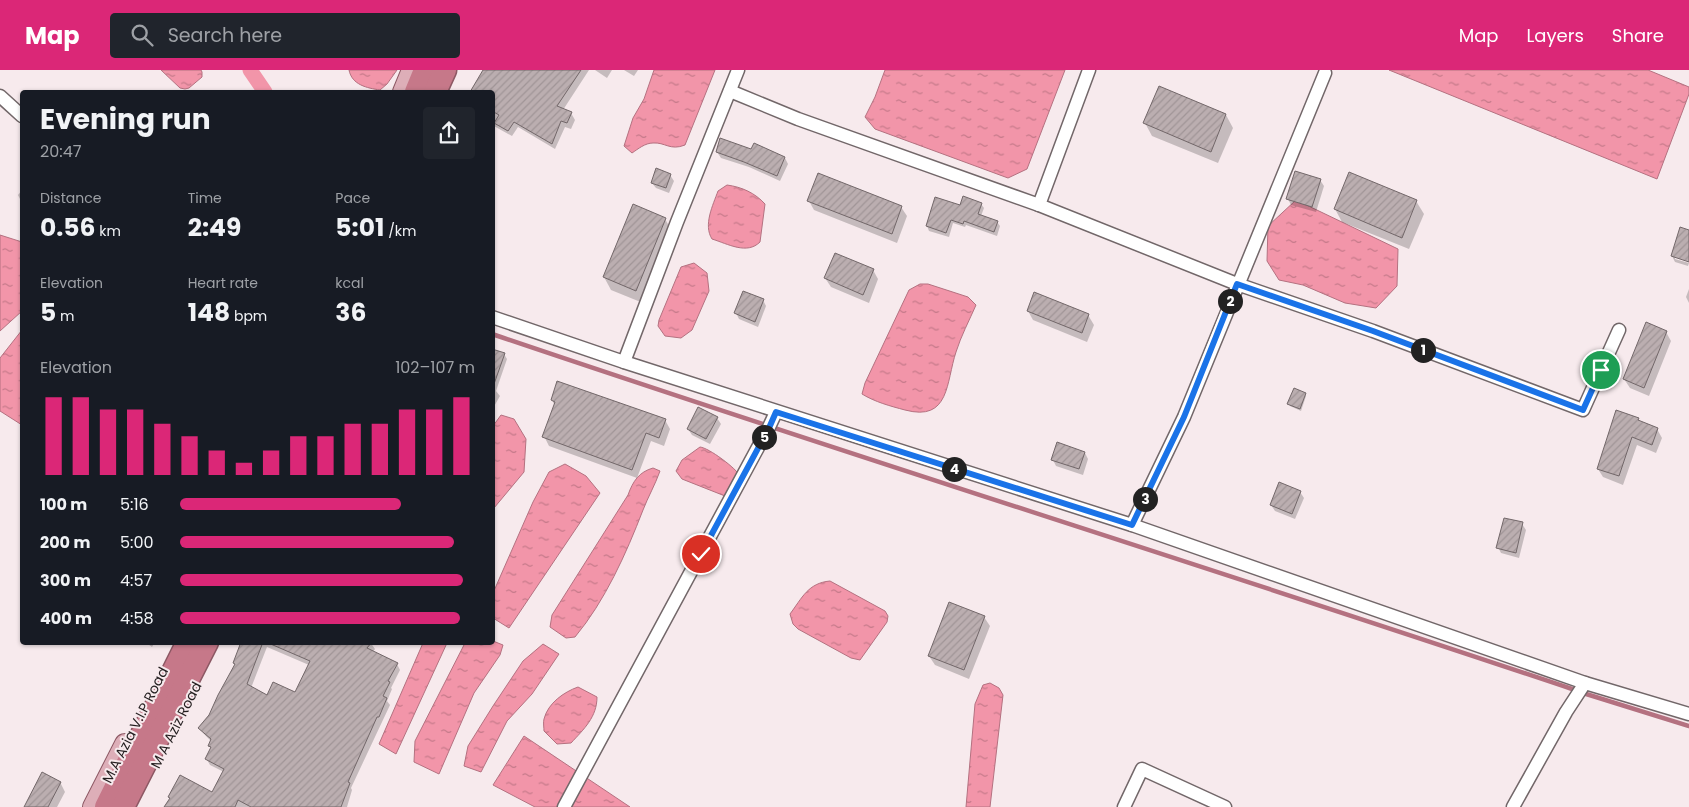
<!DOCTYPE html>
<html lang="en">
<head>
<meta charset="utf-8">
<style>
	:root { --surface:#171b24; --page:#20242c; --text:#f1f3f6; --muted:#9ea1a6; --accent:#db2777 }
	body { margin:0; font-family:Poppins,sans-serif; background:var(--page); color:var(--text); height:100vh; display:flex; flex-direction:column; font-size:19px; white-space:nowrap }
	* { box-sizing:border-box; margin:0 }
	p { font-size:16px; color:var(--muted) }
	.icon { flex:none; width:28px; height:28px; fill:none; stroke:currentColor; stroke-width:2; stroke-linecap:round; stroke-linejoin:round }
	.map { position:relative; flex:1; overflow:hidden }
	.side { position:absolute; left:20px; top:20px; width:475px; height:555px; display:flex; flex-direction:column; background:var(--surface); border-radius:5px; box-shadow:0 1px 4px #0004 }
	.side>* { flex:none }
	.pin { position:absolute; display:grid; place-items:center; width:42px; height:42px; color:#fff; margin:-21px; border:2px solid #fff; border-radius:50%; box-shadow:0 1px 5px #0007 }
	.km { position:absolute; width:25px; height:25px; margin:-12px; border-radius:50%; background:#222; color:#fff; font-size:14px; line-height:25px; text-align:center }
	.round { display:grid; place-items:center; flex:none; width:52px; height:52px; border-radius:5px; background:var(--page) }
	.summary { display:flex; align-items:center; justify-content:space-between; height:85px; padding:0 20px }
	h1 { font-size:28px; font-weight:700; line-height:38px }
	.figures { display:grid; grid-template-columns:repeat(3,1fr); gap:8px; height:85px; padding:5px 20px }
	.figures div { display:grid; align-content:center }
	.figures b { font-size:25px; font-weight:700 }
	.figures small { font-size:14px; font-weight:400 }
	.figures p { font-size:14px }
	.chart { height:140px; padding:10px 20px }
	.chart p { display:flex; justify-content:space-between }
	.chart svg { width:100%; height:90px; margin-top:5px; stroke:var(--accent); stroke-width:6 }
	ul { padding:0 20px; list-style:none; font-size:16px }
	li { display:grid; grid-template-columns:80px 60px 1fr; align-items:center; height:38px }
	li i { height:12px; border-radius:6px; background:var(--accent) }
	header { display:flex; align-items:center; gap:30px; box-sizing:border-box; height:70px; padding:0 25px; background:var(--accent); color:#fff }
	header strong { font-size:24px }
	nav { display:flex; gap:28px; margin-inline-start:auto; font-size:18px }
	.search { width:350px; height:45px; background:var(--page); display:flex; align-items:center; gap:12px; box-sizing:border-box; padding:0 18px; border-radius:5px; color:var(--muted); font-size:19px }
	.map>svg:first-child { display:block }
	.water { fill:url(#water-ripples); stroke:#b47180 }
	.shadow { fill:#0003; fill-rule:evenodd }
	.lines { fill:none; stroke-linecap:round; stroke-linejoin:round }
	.stream { stroke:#b47180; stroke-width:4.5 }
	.canal { stroke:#f295a9; stroke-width:15 }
	.building { fill:url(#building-hatch); stroke:#726769 }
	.street-casing { stroke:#726769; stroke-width:15 }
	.primary-casing { stroke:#8d5864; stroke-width:22 }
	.highway-casing { stroke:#8d5864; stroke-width:25 }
	.street { stroke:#fff; stroke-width:12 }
	.primary { stroke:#ddaeb8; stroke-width:20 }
	.highway { stroke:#c67889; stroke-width:22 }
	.route-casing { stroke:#fff; stroke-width:10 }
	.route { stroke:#1a73e8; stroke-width:6 }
	.labels { text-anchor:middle; stroke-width:4; stroke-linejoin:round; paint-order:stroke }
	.street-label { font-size:14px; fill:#231e1f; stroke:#f7eaed }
</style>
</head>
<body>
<header>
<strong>Map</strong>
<div class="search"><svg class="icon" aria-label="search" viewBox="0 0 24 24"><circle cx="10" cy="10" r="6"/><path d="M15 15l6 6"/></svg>Search here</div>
<nav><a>Map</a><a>Layers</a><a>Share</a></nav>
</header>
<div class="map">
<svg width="1689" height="737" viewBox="0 0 1689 737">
	<defs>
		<pattern id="water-ripples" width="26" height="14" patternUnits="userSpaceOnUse" patternTransform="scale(1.25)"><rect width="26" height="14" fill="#f295a9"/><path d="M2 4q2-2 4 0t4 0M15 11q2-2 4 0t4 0" fill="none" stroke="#c47989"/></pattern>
		<pattern id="building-hatch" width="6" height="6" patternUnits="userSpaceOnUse" patternTransform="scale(1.25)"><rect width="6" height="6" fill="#bbaeb0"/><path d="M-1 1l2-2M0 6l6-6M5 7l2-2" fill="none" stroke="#a09597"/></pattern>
	</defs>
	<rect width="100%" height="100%" fill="#f7eaed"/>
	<g class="water">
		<polygon points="161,0 201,0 202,2 202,7 189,18 185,19 180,18"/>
		<path d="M349 0H397L387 14 380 20C367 18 352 15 349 0Z"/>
		<path d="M654 0H715L685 75C670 81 665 72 653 73 645 73 638 79 632 83L624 76 633 48 644 29Z"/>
		<polygon points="885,0 1065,0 1027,99 1008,108 875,59 865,47 875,27"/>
		<polygon points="1389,0 1648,0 1689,17 1689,24 1657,109"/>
		<path d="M727 115C742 117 755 123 765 134L760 172C747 185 728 174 712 169 703 155 713 135 718 121Z"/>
		<polygon points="1296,130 1398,179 1397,216 1376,238 1345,233 1303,215 1279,210 1267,191 1268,156"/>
		<polygon points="0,165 22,172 22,241 0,261"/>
		<polygon points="694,193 707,203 709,221 692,260 681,268 665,266 658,256 659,250 681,197"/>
		<path d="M920 214H928L968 227 976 235C969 251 961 266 956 282 946 312 950 352 905 340 890 336 875 332 862 324L865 313 909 220Z"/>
		<polygon points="22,260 22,355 0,341 0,288"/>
		<polygon points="501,345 514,349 526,369 524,402 494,438 492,437 493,356"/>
		<path d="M700 377C709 378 736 398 741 407L725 426 682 409 676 401 682 390Z"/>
		<polygon points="565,394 586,406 600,423 509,558 493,548 493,523 533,432 549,402"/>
		<path d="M653 398 660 401C655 415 648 427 643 440 626 484 605 531 575 567L566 568 550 557 552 545 628 425C633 411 639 402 653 398Z"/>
		<path d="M830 511 885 541 888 546 887 552 860 590 851 588 798 559 793 554 790 544C802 528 808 513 830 511Z"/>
		<polygon points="493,571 503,575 500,585 474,623 439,704 414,692 415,671 465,573 492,572"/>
		<polygon points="423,573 447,573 396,684 379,674"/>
		<polygon points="543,574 559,584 532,624 507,651 481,702 464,696 468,676 493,636 523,591"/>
		<polygon points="990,613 999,618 1003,625 990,737 966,737 975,634 983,615"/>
		<path d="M578 617 597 627C597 647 584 659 571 673L557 674 544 661C544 658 543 652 544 649 548 633 564 622 578 617Z"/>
		<polygon points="524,666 630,737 535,737 493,715"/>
	</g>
	<g class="shadow">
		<polygon points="484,0 589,0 563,40 571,43 575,50 571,59 565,57 555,79 518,57 512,66 492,55 492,22 471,22"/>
		<polygon points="595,0 612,0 607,8"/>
		<polygon points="624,0 638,0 634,6"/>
		<polygon points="1159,17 1226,45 1233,58 1218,93 1152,66 1145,53"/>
		<polygon points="752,81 785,88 788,94 780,111 749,97 721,88 717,82"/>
		<polygon points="670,105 674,111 669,123 656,118 652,113"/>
		<polygon points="1320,110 1324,116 1316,142 1291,135 1288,129"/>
		<polygon points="22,120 22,133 18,125"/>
		<polygon points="936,128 961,136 981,134 984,138 981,146 997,152 1000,156 997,166 966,155 965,157 953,153 949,167 929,161 927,156"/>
		<polygon points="809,131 901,137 907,146 897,173 814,140"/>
		<polygon points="1416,131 1424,144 1409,179 1342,152 1335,139"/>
		<polygon points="665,149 672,161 643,233 611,220 604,207"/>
		<polygon points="1689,161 1689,191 1675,186 1675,189 1689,193 1688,196 1675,192 1672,186"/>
		<polygon points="873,200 878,209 869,233 831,217 825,208"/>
		<polygon points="1689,219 1689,233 1686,227"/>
		<polygon points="763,230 766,236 758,257 739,249 736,243"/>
		<polygon points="1028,241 1088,245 1094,255 1087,272 1033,250"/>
		<polygon points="1666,262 1671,271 1649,326 1630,318 1624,309"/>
		<polygon points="492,280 504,284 507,289 496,321 500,326 492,340"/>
		<polygon points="1305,324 1306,326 1301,341 1290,336 1289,334"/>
		<polygon points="552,330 665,350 670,359 664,376 651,371 637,408 549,376 544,366 555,336"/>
		<polygon points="717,348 721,354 710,374 692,365 688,359"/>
		<polygon points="1638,349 1640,352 1657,359 1662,368 1656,383 1637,375 1623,415 1603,407 1598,399"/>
		<polygon points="1085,383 1088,389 1083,405 1056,396 1053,390"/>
		<polygon points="1300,422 1304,428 1295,449 1275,441 1271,435"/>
		<polygon points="1522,454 1526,460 1519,488 1501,483 1498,477"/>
		<polygon points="984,547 990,556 969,609 935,595 929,586"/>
		<polygon points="145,572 155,572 152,577"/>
		<path d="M242 572H370L375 579 373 582 397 594 400 600 391 618 392 619 387 631 390 635 351 718 352 720 347 737H167L170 729 169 727 213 724 224 702 210 695 206 688 211 679 209 675 211 671 204 664 200 658 210 646 236 595ZM267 577 309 595 296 624 268 627 251 618Z"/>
		<polygon points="60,712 65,722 57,737 25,737"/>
	</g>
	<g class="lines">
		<g class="stream">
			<path d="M492 264C852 386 1215 499 1575 620"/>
			<polyline points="1583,623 1689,656"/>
		</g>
		<polyline class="canal" points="250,0 265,22"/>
	</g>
	<g class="building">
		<polygon points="483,0 581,0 557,36 572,42 567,53 561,51 552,74 514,52 508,61 494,53 499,45 492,41 492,22 470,22"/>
		<polygon points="1159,16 1226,44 1211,82 1143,53"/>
		<polygon points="720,68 751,79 754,73 785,87 777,106 744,92 716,82"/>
		<polygon points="656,98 671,104 666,118 651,113"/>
		<polygon points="1295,101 1321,109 1312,137 1286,129"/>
		<polygon points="1349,102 1417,130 1402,168 1334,139"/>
		<polygon points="818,103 902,136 892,164 807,131"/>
		<polygon points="963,126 982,133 978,144 998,151 994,162 964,151 963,154 951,150 946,163 926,156 935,127 960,135"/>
		<polygon points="633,134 666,148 636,221 603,207"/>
		<polygon points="1680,157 1689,160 1689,192 1671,186"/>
		<polygon points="835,183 874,199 863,225 824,208"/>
		<polygon points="743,221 764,229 755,252 734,243"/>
		<polygon points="1034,222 1089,244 1082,263 1027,241"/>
		<polygon points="1646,252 1667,261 1644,318 1623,309"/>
		<polygon points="492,279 505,283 494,314 492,313"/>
		<polygon points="557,311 666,349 659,368 646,363 632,400 542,367 555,332 551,330"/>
		<polygon points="1294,318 1306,323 1300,339 1287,334"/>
		<polygon points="698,337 718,347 706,369 687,359"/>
		<polygon points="1616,340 1639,348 1638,350 1658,358 1652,375 1632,367 1619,406 1597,399"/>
		<polygon points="1057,372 1085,382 1079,399 1051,390"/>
		<polygon points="1279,412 1301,421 1292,444 1270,435"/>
		<polygon points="1504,448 1523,452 1516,483 1496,478"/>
		<polygon points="949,532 985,546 964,600 928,586"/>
		<polygon points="241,572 263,572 247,614 267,625 273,612 295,622 310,591 266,572 372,572 367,578 398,593 388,611 390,612 383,626 387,628 379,647 377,647 348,712 350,713 341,737 251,737 238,730 235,737 164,737 170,728 168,727 180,705 212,722 224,699 205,689 211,677 208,676 211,669 198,658 209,645 218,625 235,594 233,593"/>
		<polygon points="42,702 61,712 48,737 24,737"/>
	</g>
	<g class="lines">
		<g class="street-casing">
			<g id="street">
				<polyline points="738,0 677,152 624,292 1132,455 1585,613 1689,644"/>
				<polyline points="730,21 798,49 1039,135 1237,214 1373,261 1583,340 1619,260"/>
				<polyline points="0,26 22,46"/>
				<polyline points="1039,135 1089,0"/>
				<polyline points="492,247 624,292"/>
				<polyline points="1132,455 1184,347 1325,3"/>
				<polyline points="564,737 769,357 776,342"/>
				<polyline points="1124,737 1142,699 1225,737"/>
				<polyline points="1513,737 1566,642 1585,613"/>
			</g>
		</g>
		<g class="primary-casing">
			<g id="primary">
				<polyline points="403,22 412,0"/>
				<polyline points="93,737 125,674"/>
			</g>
		</g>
		<g class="highway-casing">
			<g id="highway">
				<polyline points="416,22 425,0"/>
				<polyline points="435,22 445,0"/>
				<polyline points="106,737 188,572"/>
				<polyline points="123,737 207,572"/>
			</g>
		</g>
		<use href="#street" class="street"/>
		<use href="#primary" class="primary"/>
		<use href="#highway" class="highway"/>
	</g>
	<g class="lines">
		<g class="route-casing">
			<polyline id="route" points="701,484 769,358 776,342 1132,455 1184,347 1237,214 1373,261 1583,340 1601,300"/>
		</g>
		<use href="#route" class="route"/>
	</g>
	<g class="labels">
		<g class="street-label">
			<text transform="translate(135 655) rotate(-63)" y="5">M.A Azia V.I.P Road</text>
			<text transform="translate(176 655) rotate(-63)" y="5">M A Aziz Road</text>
		</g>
	</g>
</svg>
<div class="pin" style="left:1601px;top:300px;background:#1e9e55"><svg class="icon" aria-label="arrive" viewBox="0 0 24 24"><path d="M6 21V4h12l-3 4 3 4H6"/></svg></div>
<div class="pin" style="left:701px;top:484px;background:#d93025"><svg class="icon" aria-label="check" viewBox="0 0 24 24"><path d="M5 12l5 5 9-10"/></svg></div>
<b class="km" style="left:1423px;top:280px">1</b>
<b class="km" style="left:1230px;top:231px">2</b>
<b class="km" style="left:1145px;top:429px">3</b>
<b class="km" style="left:954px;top:399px">4</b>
<b class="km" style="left:764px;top:367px">5</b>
<section class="side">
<div class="summary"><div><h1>Evening run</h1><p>20:47</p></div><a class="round"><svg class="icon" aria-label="share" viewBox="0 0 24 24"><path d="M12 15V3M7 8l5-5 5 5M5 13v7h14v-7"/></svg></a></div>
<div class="figures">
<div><p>Distance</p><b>0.56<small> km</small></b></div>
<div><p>Time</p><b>2:49</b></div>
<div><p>Pace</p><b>5:01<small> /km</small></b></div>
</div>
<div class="figures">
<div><p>Elevation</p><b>5<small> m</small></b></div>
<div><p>Heart rate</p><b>148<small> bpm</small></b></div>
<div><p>kcal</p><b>36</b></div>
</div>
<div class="chart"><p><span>Elevation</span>102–107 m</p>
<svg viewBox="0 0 160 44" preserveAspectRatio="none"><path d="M5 44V6M15 44V6M25 44V12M35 44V12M45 44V19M55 44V25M65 44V32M75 44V38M85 44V32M95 44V25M105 44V25M115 44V19M125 44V19M135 44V12M145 44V12M155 44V6"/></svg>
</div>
<ul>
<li><b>100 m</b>5:16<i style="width:75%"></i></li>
<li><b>200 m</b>5:00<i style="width:93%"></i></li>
<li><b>300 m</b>4:57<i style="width:96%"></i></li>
<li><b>400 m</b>4:58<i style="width:95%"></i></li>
</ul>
</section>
</div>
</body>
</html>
